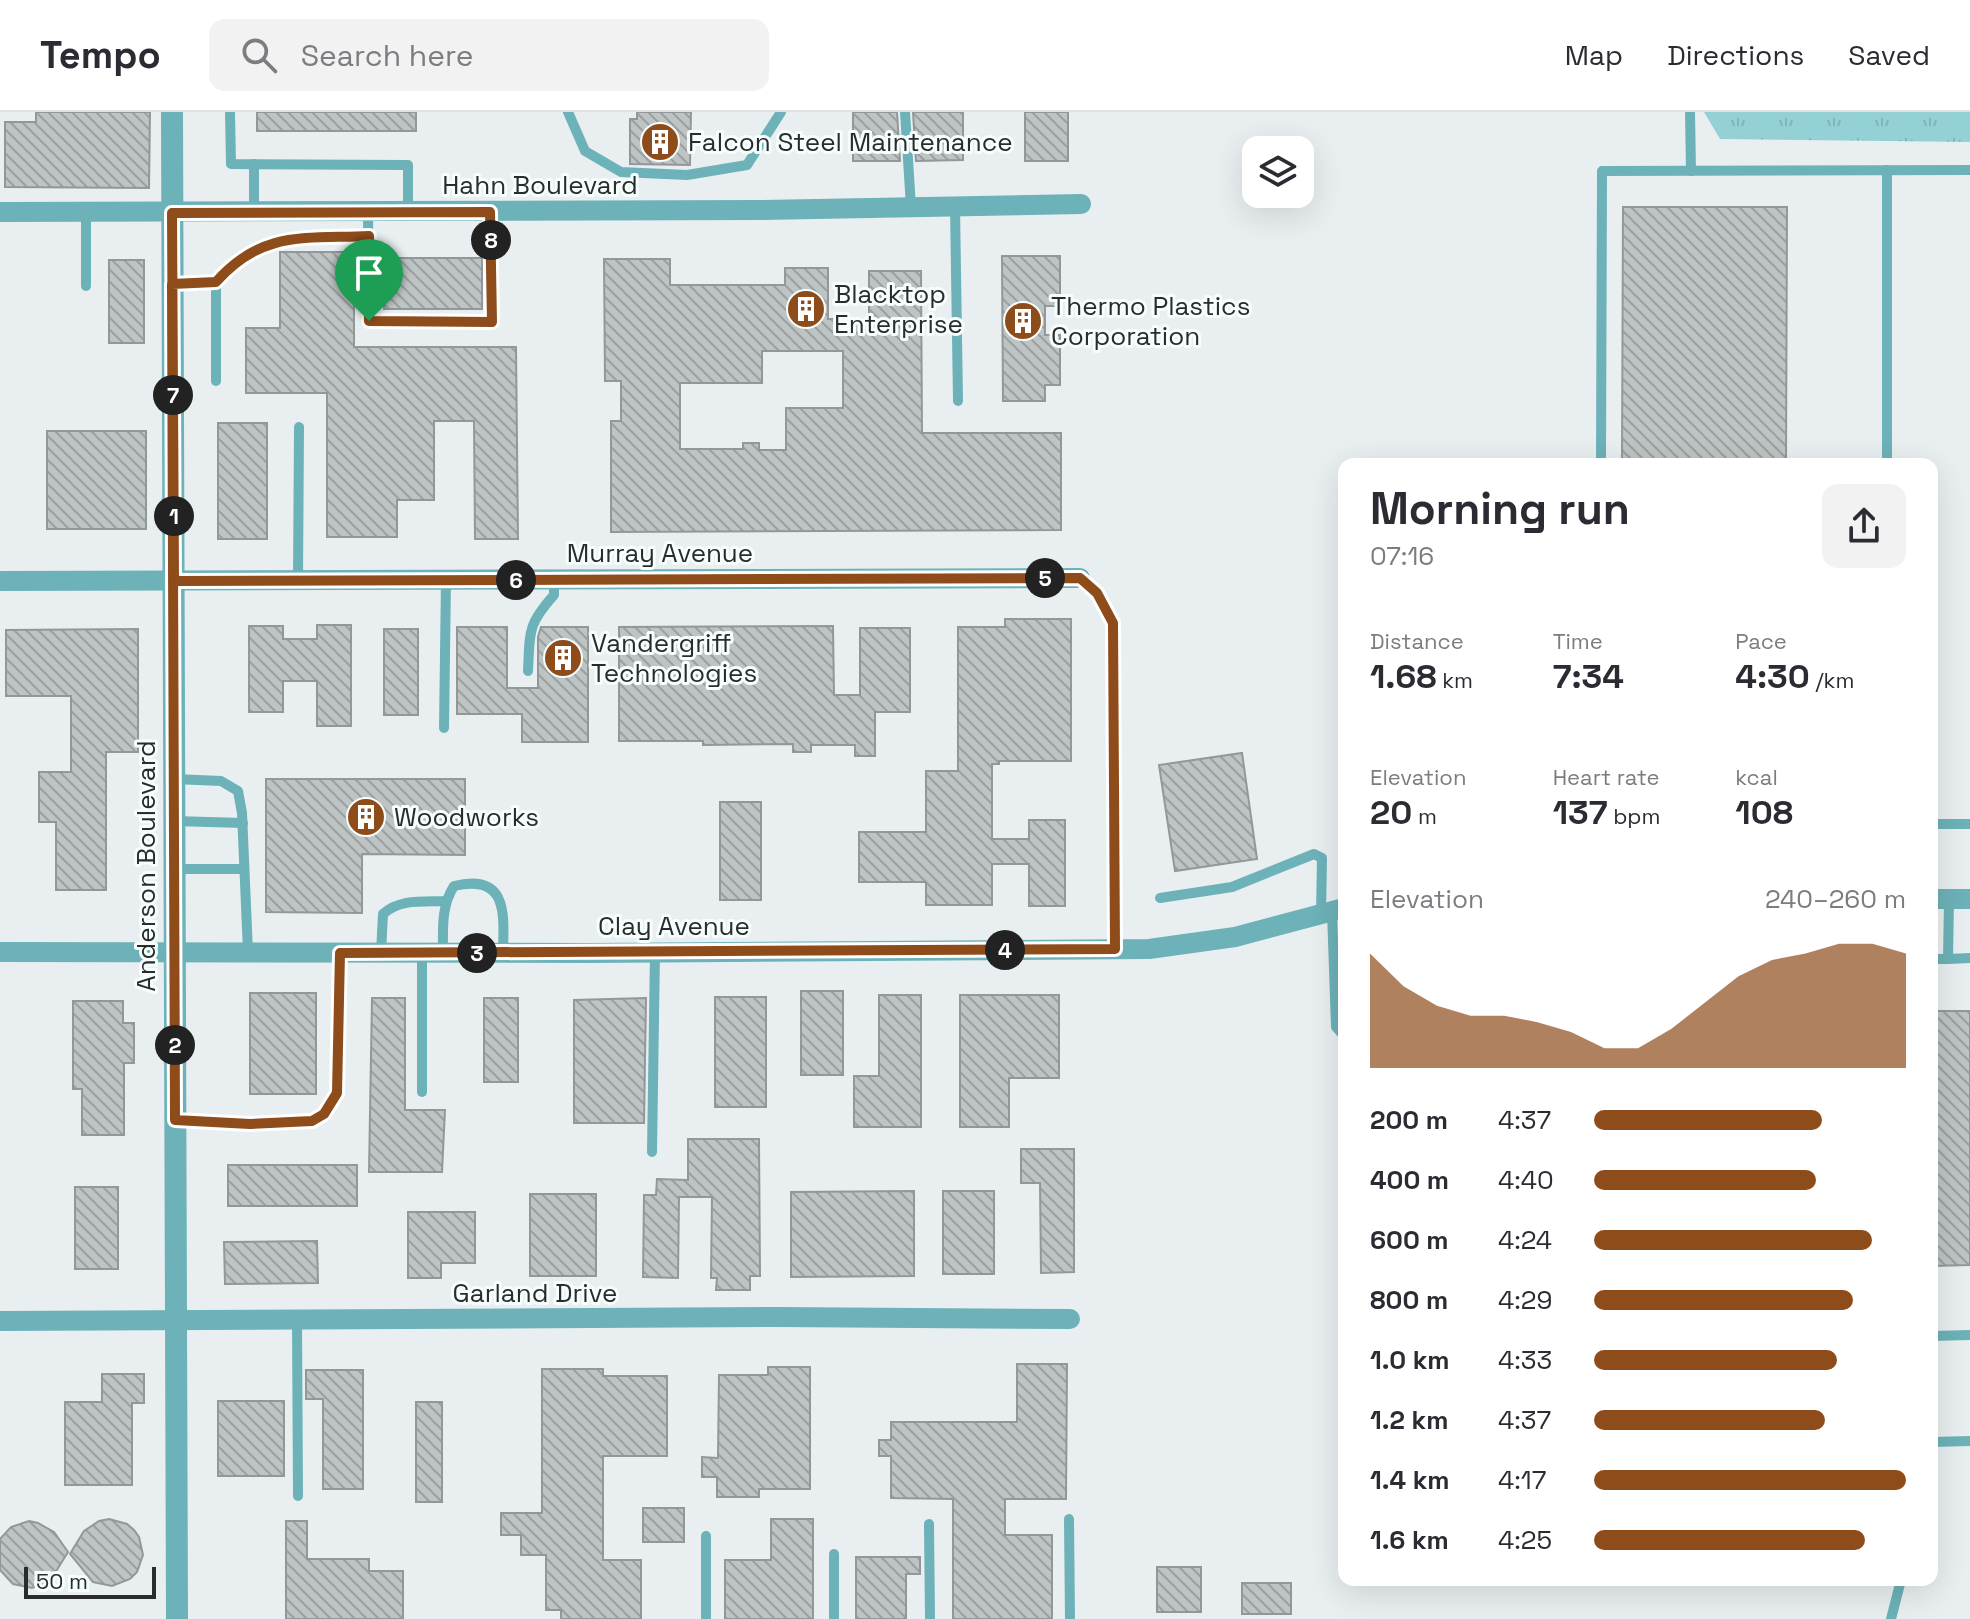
<!DOCTYPE html>
<html lang="en">
<head>
<meta charset="utf-8">
<style>
	:root { --surface:#fff; --page:#f2f2f3; --text:#2b2b33; --muted:#7c7c81; --line:#e1e1e2; --accent:#8f4c1b }
	body { margin:0; font-family:"Space Grotesk",sans-serif; background:var(--page); color:var(--text); height:100vh; display:flex; flex-direction:column; font-size:30px; white-space:nowrap }
	* { box-sizing:border-box; margin:0 }
	p { font-size:26px; color:var(--muted) }
	.icon { flex:none; width:44px; height:44px; fill:none; stroke:currentColor; stroke-width:2; stroke-linecap:round; stroke-linejoin:round }
	.map { position:relative; flex:1; overflow:hidden }
	.sheet { position:absolute; left:1338px; top:346px; width:600px; height:1128px; display:flex; flex-direction:column; background:var(--surface); border-radius:16px; box-shadow:0 8px 32px #0002 }
	.sheet>* { flex:none }
	.controls { position:absolute; left:1242px; top:24px; display:grid; gap:16px }
	.controls a { display:grid; place-items:center; width:72px; height:72px; border-radius:16px; background:var(--surface); box-shadow:0 8px 32px #0002; font-size:40px }
	.scale { position:absolute; left:24px; bottom:20px; width:132px; box-sizing:border-box; padding-left:8px; border:4px solid #2a2c2c; border-top:0; font-size:22px; line-height:28px; white-space:nowrap; color:#2a2c2c; -webkit-text-stroke:6px #f6fdfd; paint-order:stroke }
	.pin { position:absolute; display:grid; place-items:center; width:68px; height:68px; color:#fff; margin:-82px -34px; border-radius:50% 50% 50% 0; rotate:-45deg; box-shadow:0 0 8px #0007 }
	.pin .icon { rotate:45deg }
	.km { position:absolute; width:40px; height:40px; margin:-20px; border-radius:50%; background:#222; color:#fff; font-size:22px; line-height:40px; text-align:center }
	.round { display:grid; place-items:center; flex:none; width:84px; height:84px; border-radius:16px; background:var(--page) }
	.summary { display:flex; align-items:center; justify-content:space-between; height:136px; padding:0 32px }
	h1 { font-size:44px; font-weight:700; line-height:60px }
	.metrics { display:grid; grid-template-columns:repeat(3,1fr); gap:12px; height:136px; padding:8px 32px }
	.metrics div { display:grid; align-content:center }
	.metrics b { font-size:34px; font-weight:700 }
	.metrics small { font-size:22px; font-weight:400 }
	.metrics p { font-size:22px }
	.chart { height:224px; padding:16px 32px }
	.chart p { display:flex; justify-content:space-between }
	.chart svg { width:100%; height:144px; margin-top:8px; fill:var(--accent); opacity:.7 }
	ul { padding:0 32px; list-style:none; font-size:26px }
	li { display:grid; grid-template-columns:128px 96px 1fr; align-items:center; height:60px }
	li i { height:20px; border-radius:10px; background:var(--accent) }
	header { display:flex; align-items:center; gap:48px; box-sizing:border-box; height:112px; padding:0 40px; background:var(--surface); border-bottom:2px solid var(--line) }
	header strong { font-size:38px }
	nav { display:flex; gap:44px; margin-inline-start:auto; font-size:28px }
	.search { width:560px; height:72px; background:var(--page); display:flex; align-items:center; gap:20px; box-sizing:border-box; padding:0 28px; border-radius:16px; color:var(--muted); font-size:30px }
	.map>svg:first-child { display:block }
	.grass { fill:url(#grass-tufts) }
	.building { fill:url(#building-back-hatch); stroke:#929899; stroke-width:2; fill-rule:evenodd }
	.lines { fill:none; stroke-linecap:round; stroke-linejoin:round }
	.service { stroke:#6cb2b8; stroke-width:10 }
	.minor { stroke:#6cb2b8; stroke-width:20 }
	.tertiary { stroke:#6cb2b8; stroke-width:22 }
	.route-casing { stroke:#fff; stroke-width:16 }
	.route { stroke:#8f4c1b; stroke-width:10 }
	.labels { text-anchor:middle; stroke-width:6; stroke-linejoin:round; paint-order:stroke }
	.poi-label { font-size:26px; fill:#2a2c2c; stroke:#f6fdfd; text-anchor:start }
	.street-label { font-size:26px; fill:#2a2c2c; stroke:#f6fdfd }
</style>
</head>
<body>
<header>
<strong>Tempo</strong>
<div class="search"><svg class="icon" aria-label="search" viewBox="0 0 24 24"><circle cx="10" cy="10" r="6"/><path d="M15 15l6 6"/></svg>Search here</div>
<nav><a>Map</a><a>Directions</a><a>Saved</a></nav>
</header>
<div class="map">
<svg width="1970" height="1507" viewBox="0 0 1970 1507">
	<defs>
		<pattern id="grass-tufts" width="24" height="20" patternUnits="userSpaceOnUse" patternTransform="scale(2)"><rect width="24" height="20" fill="#93d1d7"/><path d="M3 7l-1-3M5 7V3M7 7l1-3M15 17l-1-3M17 17v-4M19 17l1-3" fill="none" stroke="#7fb4b9"/></pattern>
		<pattern id="building-back-hatch" width="6" height="6" patternUnits="userSpaceOnUse" patternTransform="scale(2)"><rect width="6" height="6" fill="#bec4c4"/><path d="M-1 5l2 2M0 0l6 6M5-1l2 2" fill="none" stroke="#9b9f9f"/></pattern>
	</defs>
	<rect width="100%" height="100%" fill="#e9eff0"/>
	<polygon class="grass" points="1704,0 1970,0 1970,30 1720,27"/>
	<g class="building">
		<polygon points="36,0 150,0 149,76 5,75 5,10 36,10"/>
		<rect x="257" y="0" width="159" height="19"/>
		<polygon points="637,0 691,0 690,53 630,52 630,7 637,7"/>
		<polygon points="853,0 897,0 900,49 853,49"/>
		<polygon points="913,0 963,0 963,48 916,49"/>
		<rect x="1025" y="0" width="43" height="49"/>
		<polygon points="1623,95 1787,95 1786,352 1622,352"/>
		<polygon points="280,140 354,140 354,235 516,235 518,427 475,427 474,309 434,309 434,388 397,388 397,425 327,425 327,281 246,281 246,216 280,216"/>
		<polygon points="1002,144 1060,144 1060,194 1045,194 1045,223 1060,223 1060,273 1045,273 1045,289 1003,289"/>
		<rect x="384" y="146" width="98" height="51"/>
		<path d="M604 147H670V173H785V156H828V207H869V159H921L922 321H1061V418L611 420V309H621V269H605ZM762 239H843V296H786V338H759V331H743V337H680V271H762Z"/>
		<rect x="109" y="148" width="35" height="83"/>
		<rect x="218" y="311" width="49" height="116"/>
		<rect x="47" y="319" width="99" height="98"/>
		<polygon points="1005,507 1071,507 1071,649 999,649 999,652 992,652 992,727 1029,727 1029,708 1065,708 1065,794 1029,794 1029,752 992,752 992,793 926,793 926,770 859,770 859,720 926,720 926,659 958,659 958,515 1005,515"/>
		<polygon points="317,513 351,513 351,614 317,614 317,569 283,569 283,600 249,600 249,514 283,514 283,527 317,527"/>
		<polygon points="833,514 834,583 860,583 860,516 910,516 910,600 875,600 875,644 855,644 855,633 811,633 811,640 793,640 793,632 703,633 703,629 619,629 619,515"/>
		<polygon points="457,515 507,515 507,576 538,576 538,525 541,515 588,515 588,630 522,630 522,602 457,602"/>
		<polygon points="138,517 138,640 106,640 106,778 56,778 56,710 39,710 39,660 71,660 71,584 6,584 6,518"/>
		<rect x="384" y="517" width="34" height="86"/>
		<polygon points="1242,641 1257,747 1175,759 1159,653"/>
		<polygon points="266,667 465,667 465,743 362,742 362,801 266,800"/>
		<rect x="720" y="690" width="41" height="98"/>
		<rect x="801" y="879" width="42" height="84"/>
		<rect x="250" y="881" width="66" height="101"/>
		<polygon points="879,883 921,883 921,1015 854,1015 854,964 879,964"/>
		<polygon points="960,883 1059,883 1059,966 1009,966 1009,1015 960,1015"/>
		<rect x="715" y="885" width="51" height="110"/>
		<polygon points="372,886 405,886 405,998 445,998 442,1060 369,1060"/>
		<rect x="484" y="886" width="34" height="84"/>
		<polygon points="646,886 644,1011 574,1011 574,888"/>
		<polygon points="73,889 123,889 123,911 134,911 134,951 124,951 124,1023 82,1023 82,977 73,977"/>
		<polygon points="1932,899 1970,899 1970,1153 1932,1154"/>
		<polygon points="688,1027 759,1027 760,1164 750,1164 750,1178 716,1178 717,1166 711,1166 712,1085 679,1085 678,1166 643,1165 644,1083 656,1083 657,1067 688,1068"/>
		<polygon points="1021,1037 1074,1037 1074,1160 1041,1161 1040,1071 1021,1071"/>
		<rect x="228" y="1053" width="129" height="41"/>
		<rect x="75" y="1075" width="43" height="82"/>
		<polygon points="914,1079 914,1164 791,1165 791,1080"/>
		<rect x="943" y="1079" width="51" height="83"/>
		<rect x="530" y="1082" width="66" height="82"/>
		<polygon points="408,1100 475,1100 475,1151 441,1151 441,1166 408,1166"/>
		<polygon points="317,1129 318,1171 225,1172 224,1130"/>
		<polygon points="1017,1252 1067,1252 1066,1387 1005,1387 1005,1423 1052,1423 1052,1507 953,1507 953,1387 891,1386 891,1344 879,1344 879,1328 891,1328 891,1310 1017,1310"/>
		<polygon points="768,1255 810,1255 810,1377 759,1377 759,1385 717,1385 717,1365 702,1365 702,1345 718,1346 719,1263 768,1263"/>
		<polygon points="542,1257 603,1257 603,1264 667,1264 667,1344 603,1344 603,1448 641,1448 641,1507 561,1507 561,1498 546,1498 546,1443 521,1443 521,1423 501,1423 501,1401 542,1401"/>
		<polygon points="306,1258 363,1258 363,1377 323,1377 323,1287 306,1287"/>
		<polygon points="102,1262 144,1262 144,1291 132,1291 132,1373 65,1373 65,1290 102,1290"/>
		<rect x="218" y="1289" width="66" height="75"/>
		<rect x="416" y="1290" width="26" height="100"/>
		<rect x="643" y="1396" width="41" height="34"/>
		<polygon points="109,1407 127,1412 134,1418 139,1425 143,1443 137,1460 130,1467 112,1474 93,1470 70,1442 84,1419 99,1409"/>
		<polygon points="771,1407 813,1407 813,1507 725,1507 725,1448 771,1448"/>
		<polygon points="29,1409 38,1411 54,1420 68,1440 50,1469 32,1476 13,1472 0,1458 0,1427 11,1415"/>
		<polygon points="286,1409 307,1409 307,1447 369,1447 369,1459 403,1459 403,1507 286,1507"/>
		<polygon points="856,1445 920,1445 920,1462 906,1462 906,1507 856,1507"/>
		<rect x="1157" y="1455" width="44" height="45"/>
		<rect x="1242" y="1471" width="49" height="31"/>
	</g>
	<g class="lines">
		<g class="service">
			<polyline points="230,0 231,52 408,53 408,100"/>
			<polyline points="568,0 585,39 621,60 687,63 747,53 781,0"/>
			<polyline points="905,0 911,95"/>
			<polyline points="1690,0 1691,59"/>
			<polyline points="254,52 254,101"/>
			<polyline points="1887,58 1887,352"/>
			<polyline points="955,94 958,289"/>
			<polyline points="86,100 86,174"/>
			<polyline points="368,100 369,209 492,210 490,100"/>
			<polyline points="216,170 216,269"/>
			<path d="M173 172 216 170C262 118 305 127 369 124"/>
			<polyline points="1601,352 1602,59 1970,58"/>
			<polyline points="1080,466 1097,481 1113,511 1116,579 1113,670 1115,837"/>
			<polyline points="298,468 299,315"/>
			<path d="M528 559C530 520 527 513 554 483V467"/>
			<polyline points="444,616 446,468"/>
			<polyline points="174,667 221,669 238,679 242,701 248,840"/>
			<polyline points="174,709 243,711"/>
			<polyline points="1932,712 1970,712"/>
			<polyline points="174,757 244,757"/>
			<polyline points="1160,786 1232,775 1314,742 1322,746 1321,802"/>
			<polyline points="1332,799 1336,915 1344,924"/>
			<path d="M381 841 383 802C400 786 425 790 446 789"/>
			<polyline points="422,841 422,980"/>
			<path d="M443 841C443 817 441 794 454 774 508 761 504 802 503 840"/>
			<polyline points="1932,847 1948,847 1949,787"/>
			<polyline points="1948,847 1970,846"/>
			<polyline points="175,1008 250,1012 312,1009 324,1002 337,981 340,841"/>
			<polyline points="652,1040 655,840"/>
			<polyline points="297,1209 298,1384"/>
			<polyline points="1932,1224 1970,1223"/>
			<polyline points="1932,1330 1970,1329"/>
			<polyline points="1069,1407 1070,1507"/>
			<polyline points="929,1412 930,1507"/>
			<polyline points="706,1424 706,1507"/>
			<polyline points="834,1442 834,1507"/>
			<polyline points="1891,1507 1901,1468"/>
		</g>
		<g class="minor">
			<polyline points="0,100 762,98 1081,92"/>
			<polyline points="0,469 1080,466"/>
			<polyline points="1932,787 1970,787"/>
			<polyline points="0,840 589,841 1149,837 1235,825 1344,796"/>
			<polyline points="0,1209 778,1205 1070,1207"/>
		</g>
		<polyline class="tertiary" points="172,0 177,1507"/>
	</g>
	<g class="lines">
		<g class="route-casing">
			<path id="route" d="M369 209V124C305 127 262 118 216 170L172 172 175 1008 250 1012 312 1009 324 1002 337 981 340 841 1115 837 1113 511 1097 481 1080 466 174 469 172 101 490 100 492 210 369 209"/>
		</g>
		<use href="#route" class="route"/>
	</g>
	<defs>
		<g id="building-disc" transform="scale(2)"><circle r="9.5" fill="#8f4c1b" stroke="#f6fdfd"/><path d="M-4-6H4V6H1V3H-1V6H-4ZM-2.5-4.3h1.7v1.8h-1.7ZM.8-4.3h1.7v1.8H.8ZM-2.5-1h1.7V.8h-1.7ZM.8-1h1.7V.8H.8Z" fill="#fff"/></g>
	</defs>
	<g fill-rule="evenodd">
		<use href="#building-disc" x="660" y="30"/>
		<use href="#building-disc" x="806" y="197"/>
		<use href="#building-disc" x="1023" y="209"/>
		<use href="#building-disc" x="563" y="546"/>
		<use href="#building-disc" x="366" y="705"/>
	</g>
	<g class="labels">
		<g class="poi-label">
			<text x="688" y="39">Falcon Steel Maintenance</text>
			<text x="834" y="191">Blacktop<tspan x="834" dy="30">Enterprise</tspan></text>
			<text x="1051" y="203">Thermo Plastics<tspan x="1051" dy="30">Corporation</tspan></text>
			<text x="591" y="540">Vandergriff<tspan x="591" dy="30">Technologies</tspan></text>
			<text x="394" y="714">Woodworks</text>
		</g>
		<g class="street-label">
			<text x="540" y="82">Hahn Boulevard</text>
			<text x="660" y="450">Murray Avenue</text>
			<text transform="translate(146 754) rotate(-90)" y="9">Anderson Boulevard</text>
			<text x="674" y="823">Clay Avenue</text>
			<text x="535" y="1190">Garland Drive</text>
		</g>
	</g>
</svg>
<div class="controls">
<a><svg class="icon" aria-label="layers" viewBox="0 0 24 24"><path d="M12 4l9 5-9 5-9-5zM3 14l9 5 9-5"/></svg></a>
</div>
<div class="scale">50 m</div>
<div class="pin" style="left:369px;top:209px;background:#1e9e55"><svg class="icon" aria-label="arrive" viewBox="0 0 24 24"><path d="M6 21V4h12l-3 4 3 4H6"/></svg></div>
<b class="km" style="left:174px;top:404px">1</b>
<b class="km" style="left:175px;top:933px">2</b>
<b class="km" style="left:477px;top:841px">3</b>
<b class="km" style="left:1005px;top:838px">4</b>
<b class="km" style="left:1045px;top:466px">5</b>
<b class="km" style="left:516px;top:468px">6</b>
<b class="km" style="left:173px;top:283px">7</b>
<b class="km" style="left:491px;top:128px">8</b>
<section class="sheet">
<div class="summary"><div><h1>Morning run</h1><p>07:16</p></div><a class="round"><svg class="icon" aria-label="share" viewBox="0 0 24 24"><path d="M12 15V3M7 8l5-5 5 5M5 13v7h14v-7"/></svg></a></div>
<div class="metrics">
<div><p>Distance</p><b>1.68<small> km</small></b></div>
<div><p>Time</p><b>7:34</b></div>
<div><p>Pace</p><b>4:30<small> /km</small></b></div>
</div>
<div class="metrics">
<div><p>Elevation</p><b>20<small> m</small></b></div>
<div><p>Heart rate</p><b>137<small> bpm</small></b></div>
<div><p>kcal</p><b>108</b></div>
</div>
<div class="chart"><p><span>Elevation</span>240–260 m</p>
<svg viewBox="0 0 160 44" preserveAspectRatio="none"><path d="M0 44V9L10 19L20 25L30 28L40 28L50 30L60 33L70 38L80 38L90 32L100 24L110 16L120 11L130 9L140 6L150 6L160 9V44z"/></svg>
</div>
<ul>
<li><b>200 m</b>4:37<i style="width:73%"></i></li>
<li><b>400 m</b>4:40<i style="width:71%"></i></li>
<li><b>600 m</b>4:24<i style="width:89%"></i></li>
<li><b>800 m</b>4:29<i style="width:83%"></i></li>
<li><b>1.0 km</b>4:33<i style="width:78%"></i></li>
<li><b>1.2 km</b>4:37<i style="width:74%"></i></li>
<li><b>1.4 km</b>4:17<i style="width:100%"></i></li>
<li><b>1.6 km</b>4:25<i style="width:87%"></i></li>
</ul>
</section>
</div>
</body>
</html>
